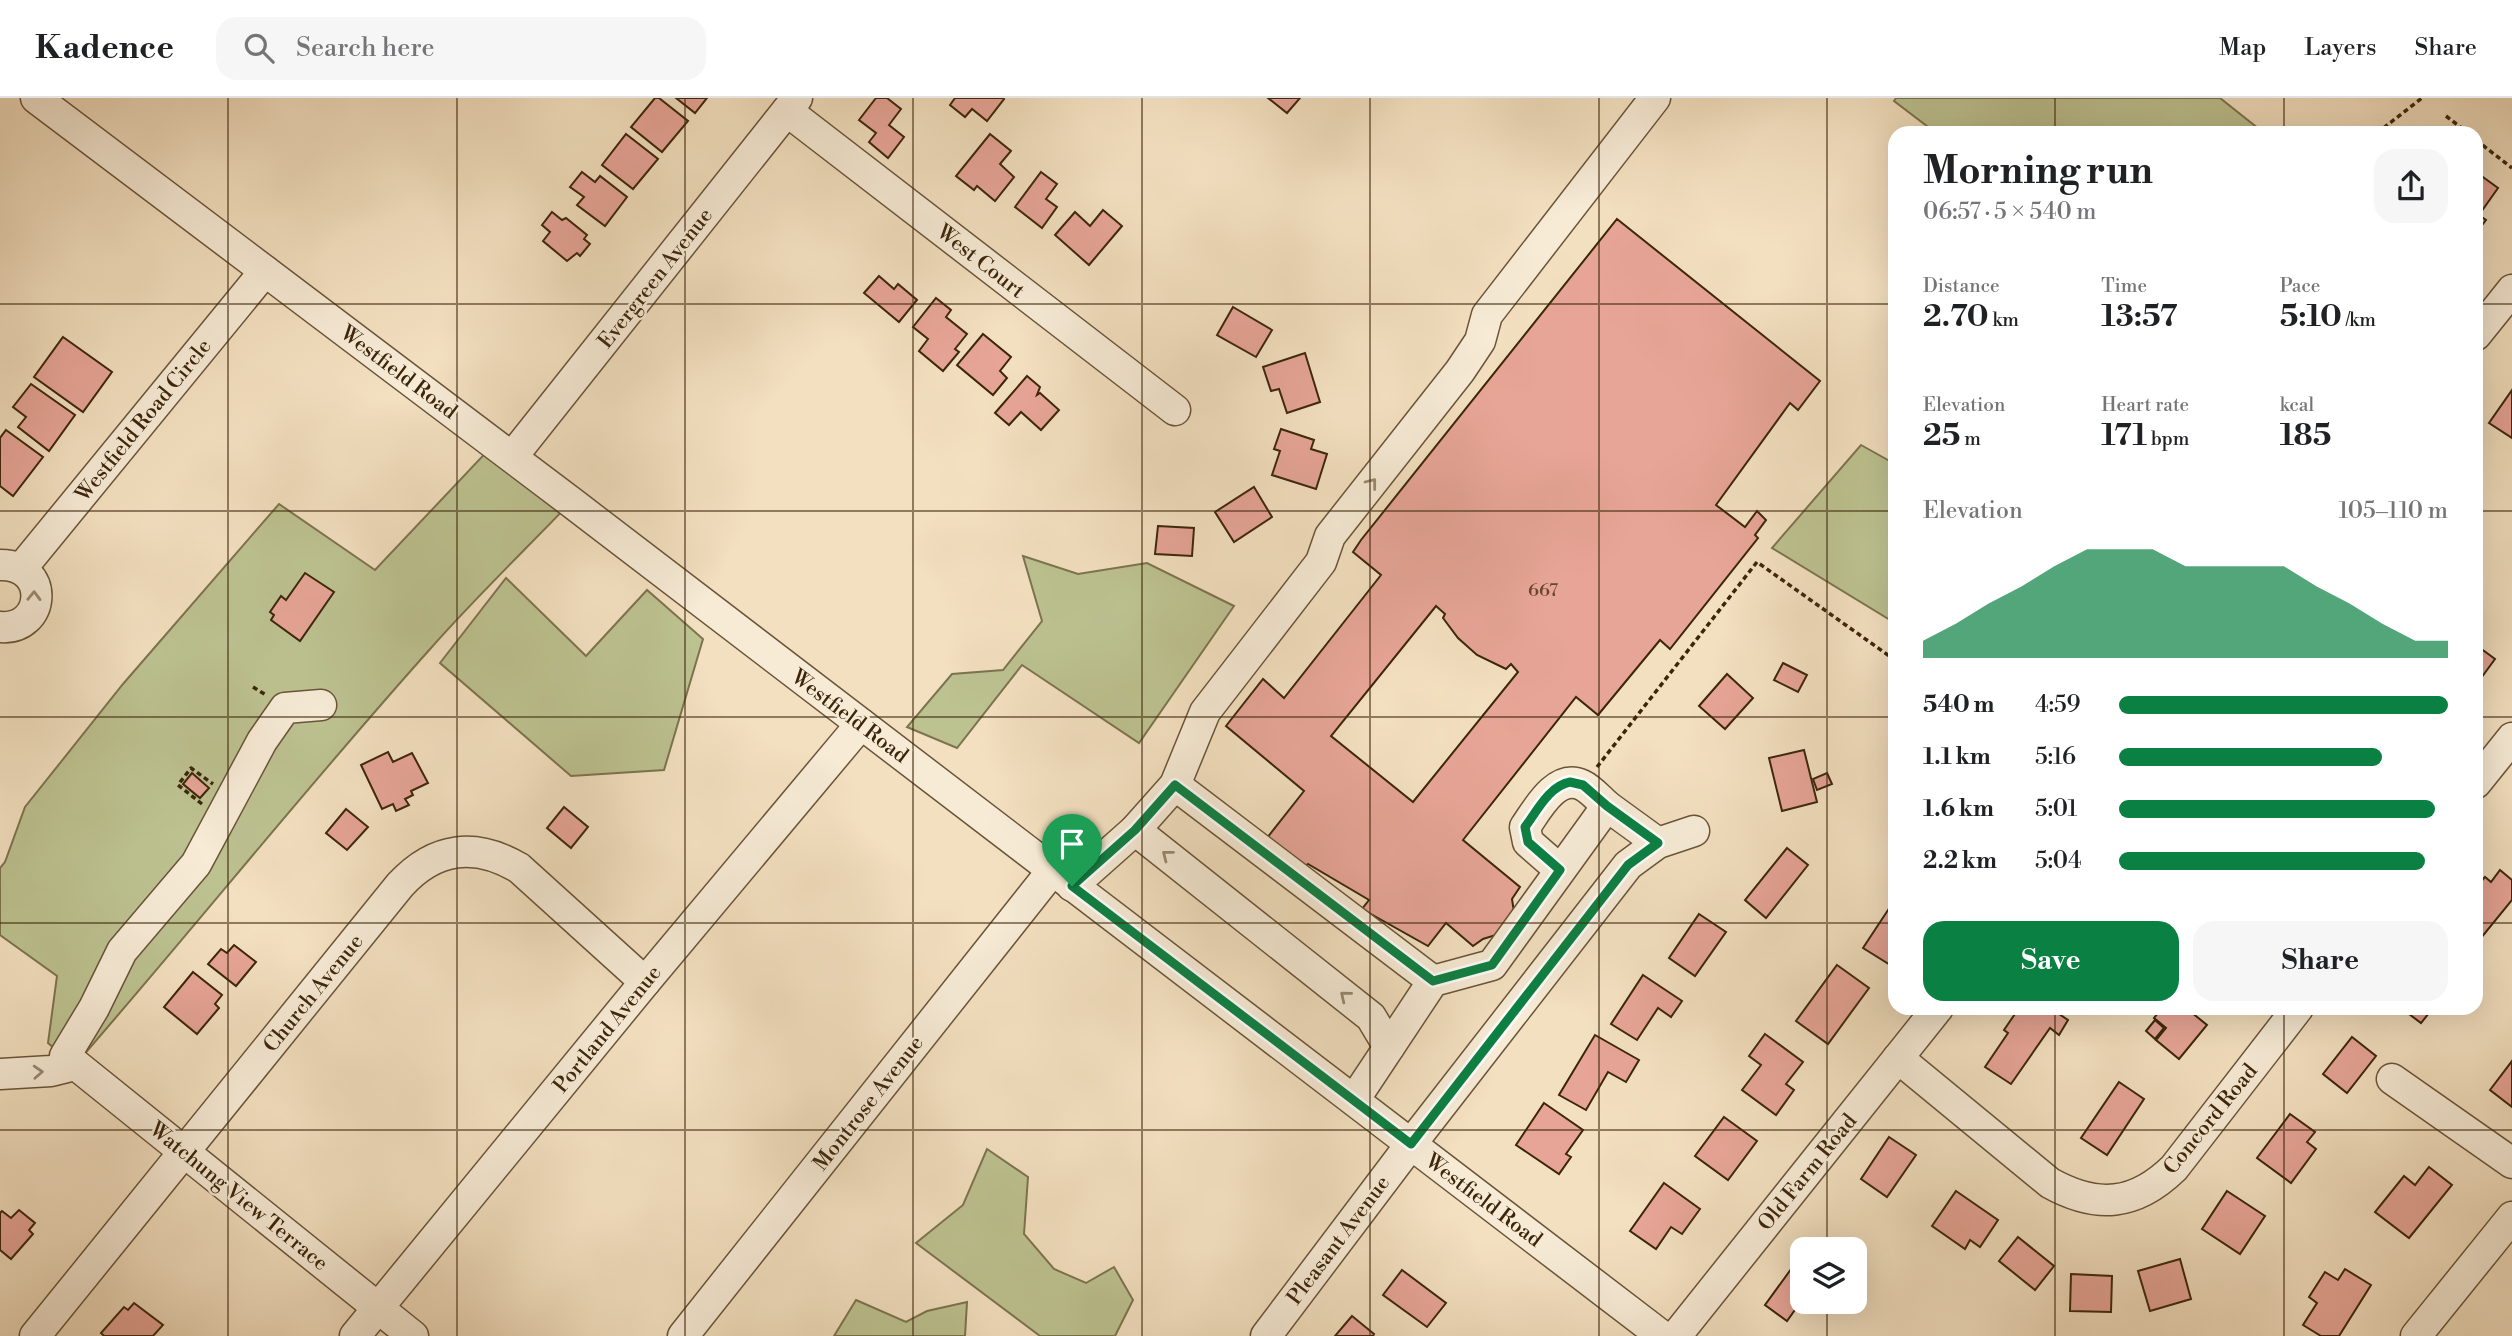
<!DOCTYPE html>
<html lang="en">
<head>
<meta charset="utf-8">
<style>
	:root { --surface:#fff; --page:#f6f6f6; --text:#202124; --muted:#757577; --line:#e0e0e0; --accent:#0b8043 }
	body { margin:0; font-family:"Libre Bodoni",serif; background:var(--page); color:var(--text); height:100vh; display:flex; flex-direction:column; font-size:26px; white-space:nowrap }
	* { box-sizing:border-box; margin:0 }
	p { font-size:23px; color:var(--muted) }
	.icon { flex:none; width:38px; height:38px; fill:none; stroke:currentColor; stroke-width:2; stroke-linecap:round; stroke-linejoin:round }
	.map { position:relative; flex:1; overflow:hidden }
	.sheet { position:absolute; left:1888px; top:28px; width:595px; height:889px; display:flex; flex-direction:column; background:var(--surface); border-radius:21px; box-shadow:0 7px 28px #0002 }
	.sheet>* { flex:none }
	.tools { position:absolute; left:1790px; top:1139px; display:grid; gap:14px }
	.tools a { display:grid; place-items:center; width:77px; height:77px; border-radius:14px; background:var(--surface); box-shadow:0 7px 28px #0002; font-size:35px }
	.pin { position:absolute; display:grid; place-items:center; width:60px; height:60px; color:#fff; margin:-72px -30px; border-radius:50% 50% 50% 0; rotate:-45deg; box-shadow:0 0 7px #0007 }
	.pin .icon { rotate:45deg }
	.round { display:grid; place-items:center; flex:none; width:74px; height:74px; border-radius:21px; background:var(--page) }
	.overview { display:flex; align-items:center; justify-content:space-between; height:119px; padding:0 35px }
	h1 { font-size:38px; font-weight:700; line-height:52px }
	.metrics { display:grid; grid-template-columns:repeat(3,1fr); gap:10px; height:119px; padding:7px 35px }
	.metrics div { display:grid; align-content:center }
	.metrics b { font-size:30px; font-weight:700 }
	.metrics small { font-size:19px; font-weight:400 }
	.metrics p { font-size:19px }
	.chart { height:196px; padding:14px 35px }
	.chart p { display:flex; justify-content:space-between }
	.chart svg { width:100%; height:126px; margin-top:7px; fill:var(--accent); opacity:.7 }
	.button { display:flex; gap:14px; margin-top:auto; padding:14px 35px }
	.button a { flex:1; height:80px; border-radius:21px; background:var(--accent); color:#fff; font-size:28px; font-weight:700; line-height:80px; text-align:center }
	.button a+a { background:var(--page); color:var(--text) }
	ul { padding:0 35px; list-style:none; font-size:23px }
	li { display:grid; grid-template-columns:112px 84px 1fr; align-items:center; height:52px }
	li i { height:18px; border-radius:9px; background:var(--accent) }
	header { display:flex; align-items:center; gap:42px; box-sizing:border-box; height:98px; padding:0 35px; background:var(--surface); border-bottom:2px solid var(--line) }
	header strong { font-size:33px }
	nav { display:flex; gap:38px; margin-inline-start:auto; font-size:24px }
	.search { width:490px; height:63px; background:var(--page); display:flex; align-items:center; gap:18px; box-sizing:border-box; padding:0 24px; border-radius:21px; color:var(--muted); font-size:26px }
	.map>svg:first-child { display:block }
	.green { fill:#bdc291; stroke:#7c744e; stroke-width:2 }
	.building { fill:#e7a597; stroke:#3c260b; stroke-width:2; fill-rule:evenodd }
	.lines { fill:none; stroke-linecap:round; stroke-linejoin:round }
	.minor-casing { stroke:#6a5438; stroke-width:33 }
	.path { stroke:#3c260b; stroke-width:3.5; stroke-dasharray:5 3.5; stroke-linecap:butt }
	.minor { stroke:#f7ebd6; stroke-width:30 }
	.oneway { stroke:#9a8870 }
	.route-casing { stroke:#fff; stroke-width:14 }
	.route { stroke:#0b8043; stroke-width:9 }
	.grid { fill:none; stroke:#3c260b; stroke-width:2; stroke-opacity:0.55 }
	.labels { text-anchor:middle; stroke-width:5; stroke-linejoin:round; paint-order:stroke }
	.number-label { font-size:18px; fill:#67462e }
	.street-label { font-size:21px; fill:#3c260b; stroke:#f7ebd6 }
</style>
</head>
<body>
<header>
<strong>Kadence</strong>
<div class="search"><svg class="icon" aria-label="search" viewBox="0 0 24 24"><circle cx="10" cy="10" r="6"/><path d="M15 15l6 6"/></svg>Search here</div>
<nav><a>Map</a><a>Layers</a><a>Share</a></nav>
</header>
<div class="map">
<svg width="2512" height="1238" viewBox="0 0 2512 1238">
	<rect width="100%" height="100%" fill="#f3e0c0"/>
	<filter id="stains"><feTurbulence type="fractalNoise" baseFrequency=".00286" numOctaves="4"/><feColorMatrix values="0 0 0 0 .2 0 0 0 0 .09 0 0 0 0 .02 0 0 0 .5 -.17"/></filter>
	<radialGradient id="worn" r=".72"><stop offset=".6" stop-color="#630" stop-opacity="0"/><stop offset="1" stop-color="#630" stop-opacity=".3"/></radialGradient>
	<g class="green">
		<polygon points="1896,0 2220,0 2264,35 1936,35 1894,3"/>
		<path d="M494 346 571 404C524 453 475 500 431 550 309 686 195 829 75 967L48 945 57 878 0 837V770L5 764 25 709 123 586 279 406 375 472Z"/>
		<polygon points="1861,347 1895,366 1895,525 1772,450"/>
		<polygon points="1023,458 1078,476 1147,465 1234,508 1139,645 1022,567 957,650 907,629 952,576 1003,572 1042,523"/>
		<polygon points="506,480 586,558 647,492 703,541 664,672 571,678 440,565"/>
		<polygon points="987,1051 1028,1079 1024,1136 1054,1171 1086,1185 1114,1169 1133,1202 1115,1238 1040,1238 916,1145 963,1107"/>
		<polygon points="856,1202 906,1224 927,1213 967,1204 965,1238 834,1238"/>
	</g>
	<g class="building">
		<polygon points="655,0 659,0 688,23 662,54 631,29"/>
		<polygon points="676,0 707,0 695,15"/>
		<polygon points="876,0 887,0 901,11 889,27 904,39 888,60 869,44 876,35 859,22"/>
		<polygon points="955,0 1003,0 1004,1 987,23 972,11 965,19 950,7"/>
		<polygon points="1268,0 1300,0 1287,15"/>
		<polygon points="626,36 658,61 633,91 602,67"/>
		<polygon points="990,36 1011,53 1000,66 1014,79 995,103 977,88 974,92 956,78"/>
		<polygon points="582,74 595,84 600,78 627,99 605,128 577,107 584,99 570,89"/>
		<polygon points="1041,74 1057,86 1046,101 1057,109 1042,130 1015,109"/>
		<polygon points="2476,74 2498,90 2479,117 2486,122 2476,135"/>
		<polygon points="1103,112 1122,128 1089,167 1055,137 1075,114 1090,128"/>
		<polygon points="552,114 562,122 566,120 587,137 584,141 590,146 580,158 577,155 567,163 543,143 550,134 542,127"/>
		<path d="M1617 121 1820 283 1798 312 1790 305 1716 407 1745 429 1757 413 1766 422 1755 437 1758 440 1670 551 1660 542 1598 617 1576 599 1463 742 1520 789 1512 801 1514 814 1496 837 1483 841 1473 848 1446 825 1428 848 1362 811 1369 802 1308 766 1299 775 1263 745 1304 693 1226 628 1263 581 1284 600 1381 477 1353 454 1361 442ZM1436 508 1445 516 1443 520 1458 540 1477 557 1506 571 1511 566 1518 574 1413 704 1331 638Z"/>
		<polygon points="879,178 894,191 898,186 917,202 899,224 864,195"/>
		<polygon points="936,200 951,212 946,219 967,236 955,251 959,254 943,273 919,253 928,241 913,229"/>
		<polygon points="1233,209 1272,232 1256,259 1217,237"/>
		<polygon points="983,236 1011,259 1000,273 1007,280 993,297 957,267"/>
		<polygon points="63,239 112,274 83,314 34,279"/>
		<polygon points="1305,255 1320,304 1287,315 1279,291 1271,293 1263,269"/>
		<polygon points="1027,278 1040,289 1037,297 1040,295 1059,312 1041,332 1021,314 1009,327 995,315"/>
		<polygon points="31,286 75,317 49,353 18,329 26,319 13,309"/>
		<polygon points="2512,292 2512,340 2489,325"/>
		<polygon points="1281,331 1314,342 1311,351 1327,356 1316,391 1272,377 1280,353 1274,351"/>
		<polygon points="6,332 43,359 13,398 0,388 0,340"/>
		<polygon points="1254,389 1272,419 1234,444 1215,414"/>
		<polygon points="1158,428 1194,430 1192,458 1155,456"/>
		<polygon points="305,475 334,494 300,543 271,522 274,517 270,514 281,498 286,502"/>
		<polygon points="2476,547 2495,561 2476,587"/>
		<polygon points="1783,565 1807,577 1798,594 1774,582"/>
		<polygon points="1727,576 1753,600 1725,631 1699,608"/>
		<polygon points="1804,652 1817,704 1782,713 1769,660"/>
		<polygon points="388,654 393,664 412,655 428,685 411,693 413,697 405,701 409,707 396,713 393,706 382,711 361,667"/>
		<polygon points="192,675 209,690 200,700 183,686"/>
		<polygon points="1827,675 1832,686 1817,692 1813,681"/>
		<polygon points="564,709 588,729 571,750 547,730"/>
		<polygon points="346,711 368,729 347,752 326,735"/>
		<polygon points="1787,750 1808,767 1766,820 1745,802"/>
		<polygon points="2500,772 2512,782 2512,802 2481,840 2476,837 2476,789 2485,779 2491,784"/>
		<polygon points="1890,809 1895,812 1895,862 1892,868 1863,850"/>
		<polygon points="1699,816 1726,834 1695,878 1669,860"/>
		<polygon points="234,847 256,864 236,888 208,866 221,851 227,855"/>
		<polygon points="1837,867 1869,890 1828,946 1796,923"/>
		<polygon points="193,874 222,897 215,906 219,910 197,936 164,909"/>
		<polygon points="1643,877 1682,903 1671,919 1658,910 1637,942 1611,926"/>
		<polygon points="2019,910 2030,910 2036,914 2038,910 2050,910 2068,922 2059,937 2050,930 2011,986 1985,969 2008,935 2004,932"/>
		<polygon points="2162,910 2186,910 2207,927 2179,961 2156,942 2166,930 2154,920"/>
		<polygon points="2401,910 2433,910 2421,925"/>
		<polygon points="2155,922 2164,930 2155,941 2146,933"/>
		<polygon points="1765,936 1803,964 1786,986 1794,992 1776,1017 1742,992 1761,967 1749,958"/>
		<polygon points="1595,937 1639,962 1626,984 1608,974 1586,1012 1559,997"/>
		<polygon points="2352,939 2376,958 2347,995 2323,976"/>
		<polygon points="2512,963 2512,1009 2490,992"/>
		<polygon points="2119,984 2144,1001 2107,1057 2081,1040"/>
		<polygon points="1544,1005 1583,1032 1566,1056 1571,1059 1559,1076 1516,1047"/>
		<polygon points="2290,1016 2315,1034 2307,1044 2316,1051 2291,1085 2257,1060"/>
		<polygon points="1724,1019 1757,1043 1728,1082 1695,1058"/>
		<polygon points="1889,1039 1916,1057 1887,1099 1861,1081"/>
		<polygon points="2429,1069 2452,1087 2409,1140 2375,1114 2404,1078 2415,1087"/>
		<polygon points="1664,1085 1700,1111 1682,1136 1671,1129 1656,1151 1630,1133"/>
		<polygon points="1956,1093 1998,1122 1980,1149 1970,1142 1965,1151 1932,1128"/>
		<polygon points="2227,1093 2265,1118 2240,1156 2202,1131"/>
		<polygon points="19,1112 35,1125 29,1132 33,1136 11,1161 0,1152 0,1115 2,1113 11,1120"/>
		<polygon points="2018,1139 2054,1168 2035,1192 1999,1163"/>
		<polygon points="1802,1156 1802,1202 1787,1223 1765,1207"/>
		<polygon points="2180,1161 2191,1201 2150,1213 2138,1173"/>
		<polygon points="2345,1171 2371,1187 2339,1238 2321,1238 2303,1227 2317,1205 2309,1199 2325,1174 2338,1182"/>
		<polygon points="1402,1172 1446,1205 1427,1229 1383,1197"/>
		<polygon points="2071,1176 2112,1178 2111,1214 2070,1213"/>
		<polygon points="134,1205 163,1227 153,1238 104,1238 101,1235 124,1209 128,1212"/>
		<polygon points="1352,1218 1374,1236 1373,1238 1335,1238"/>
	</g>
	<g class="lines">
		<g class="minor-casing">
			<g id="minor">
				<polyline points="36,0 571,404 1662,1238"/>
				<polyline points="787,13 1175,312"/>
				<polyline points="2476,237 2512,192"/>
				<polyline points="512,359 797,0"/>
				<path d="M0 467C51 466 46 533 0 529"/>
				<polyline points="21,471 265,173"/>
				<polyline points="321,607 285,610 262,643 196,766 122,853 94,910 65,958 413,1238"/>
				<polyline points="2476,685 2512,640"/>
				<polyline points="1175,687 1433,883"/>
				<polyline points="1135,732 1371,919 1389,949"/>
				<path d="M1560 772 1528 744 1525 729C1537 712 1556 675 1582 687 1591 691 1600 702 1607 708"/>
				<polyline points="1072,788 1135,732 1175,687 1205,614 1321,464 1330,438 1460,273 1480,243 1487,217 1655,0"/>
				<path d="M1898 960 2050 1085C2097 1111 2135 1108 2174 1070L2298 910"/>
				<polyline points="0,976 51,973 75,967"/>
				<polyline points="2392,981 2512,1065"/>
				<polyline points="1354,1002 1433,883 1492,867 1607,708 1658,745"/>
				<path d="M35 1238 400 787C435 749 475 744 519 770L645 884"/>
				<polyline points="355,1238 645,884 861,626"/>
				<polyline points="683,1238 1052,773"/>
				<polyline points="1266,1238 1411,1046 1628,767 1658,745 1694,733"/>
				<polyline points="1676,1238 1938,910"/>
				<polyline points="2416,1238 2512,1119"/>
			</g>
		</g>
		<g class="path">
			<polyline points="2446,18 2468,35"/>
			<polyline points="2377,35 2422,0"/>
			<polyline points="2476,42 2512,70"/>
			<polyline points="253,589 266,597"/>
			<polyline points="1597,669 1757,464 1895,562"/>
			<polyline points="202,706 178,687 191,670 213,686"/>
		</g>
		<use href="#minor" class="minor"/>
	</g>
	<defs><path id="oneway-chevron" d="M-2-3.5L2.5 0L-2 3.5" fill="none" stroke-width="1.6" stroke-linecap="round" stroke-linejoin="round" transform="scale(1.75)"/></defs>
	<g class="oneway">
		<use href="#oneway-chevron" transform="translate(1372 385) rotate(-52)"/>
		<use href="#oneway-chevron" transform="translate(34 498) rotate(-89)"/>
		<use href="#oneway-chevron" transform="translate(1167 757) rotate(-142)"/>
		<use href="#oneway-chevron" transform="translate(1345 898) rotate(-141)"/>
		<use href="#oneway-chevron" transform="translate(38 974) rotate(-3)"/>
	</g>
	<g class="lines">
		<g class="route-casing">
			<path id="route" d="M1570 684 1583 687 1607 708 1658 745 1628 767 1411 1046 1072 788 1135 732 1175 687 1433 883 1492 867 1560 772 1528 744 1525 729C1537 713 1549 688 1570 684Z"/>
		</g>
		<use href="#route" class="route"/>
	</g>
	<path class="grid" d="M228 0V1238M457 0V1238M685 0V1238M913 0V1238M1142 0V1238M1370 0V1238M1599 0V1238M1827 0V1152M2055 0V35M2284 0V35M0 206H1895M2476 206H2512M0 413H1895M2476 413H2512M0 619H1895M2476 619H2512M0 825H1895M2476 825H2512M2055 910V1238M2284 910V1238M0 1032H2512M1827 1204V1238"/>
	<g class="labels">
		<g class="number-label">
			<text x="1543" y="498">667</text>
		</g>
		<g class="street-label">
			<text transform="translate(981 163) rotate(38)" y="7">West Court</text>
			<text transform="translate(655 180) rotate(-52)" y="7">Evergreen Avenue</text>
			<text transform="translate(399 274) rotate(37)" y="7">Westfield Road</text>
			<text transform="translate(143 322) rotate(-51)" y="7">Westfield Road Circle</text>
			<text transform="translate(850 618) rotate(37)" y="7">Westfield Road</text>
			<text transform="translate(313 895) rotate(-51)" y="7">Church Avenue</text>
			<text transform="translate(607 931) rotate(-51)" y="7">Portland Avenue</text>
			<text transform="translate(868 1005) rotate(-52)" y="7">Montrose Avenue</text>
			<text transform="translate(2210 1021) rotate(-51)" y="7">Concord Road</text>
			<text transform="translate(1807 1074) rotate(-51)" y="7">Old Farm Road</text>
			<text transform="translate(239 1098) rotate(39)" y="7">Watchung View Terrace</text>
			<text transform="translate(1484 1102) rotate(37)" y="7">Westfield Road</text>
			<text transform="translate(1338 1142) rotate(-53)" y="7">Pleasant Avenue</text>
		</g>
	</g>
	<rect width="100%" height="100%" filter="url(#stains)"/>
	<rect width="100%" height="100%" fill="url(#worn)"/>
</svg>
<div class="tools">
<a><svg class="icon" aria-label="layers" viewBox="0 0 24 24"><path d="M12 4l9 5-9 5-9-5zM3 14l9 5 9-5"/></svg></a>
</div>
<div class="pin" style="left:1072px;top:788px;background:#1e9e55"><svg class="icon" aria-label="arrive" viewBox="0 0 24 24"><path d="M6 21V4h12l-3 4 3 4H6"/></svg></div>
<section class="sheet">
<div class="overview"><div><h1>Morning run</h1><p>06:57 · 5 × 540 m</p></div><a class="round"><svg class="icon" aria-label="share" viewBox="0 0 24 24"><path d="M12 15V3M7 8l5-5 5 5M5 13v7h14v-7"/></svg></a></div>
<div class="metrics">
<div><p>Distance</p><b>2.70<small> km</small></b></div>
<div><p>Time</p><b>13:57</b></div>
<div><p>Pace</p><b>5:10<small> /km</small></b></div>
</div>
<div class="metrics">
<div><p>Elevation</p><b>25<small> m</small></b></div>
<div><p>Heart rate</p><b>171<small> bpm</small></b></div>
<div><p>kcal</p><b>185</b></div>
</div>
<div class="chart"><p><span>Elevation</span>105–110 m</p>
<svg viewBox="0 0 160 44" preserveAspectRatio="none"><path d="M0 44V38L10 32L20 25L30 19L40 12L50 6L60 6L70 6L80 12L90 12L100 12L110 12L120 19L130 25L140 32L150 38L160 38V44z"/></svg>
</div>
<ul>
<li><b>540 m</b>4:59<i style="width:100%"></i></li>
<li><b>1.1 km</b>5:16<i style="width:80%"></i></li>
<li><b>1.6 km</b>5:01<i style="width:96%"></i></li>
<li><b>2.2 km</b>5:04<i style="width:93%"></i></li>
</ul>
<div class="button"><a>Save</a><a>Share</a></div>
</section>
</div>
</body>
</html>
